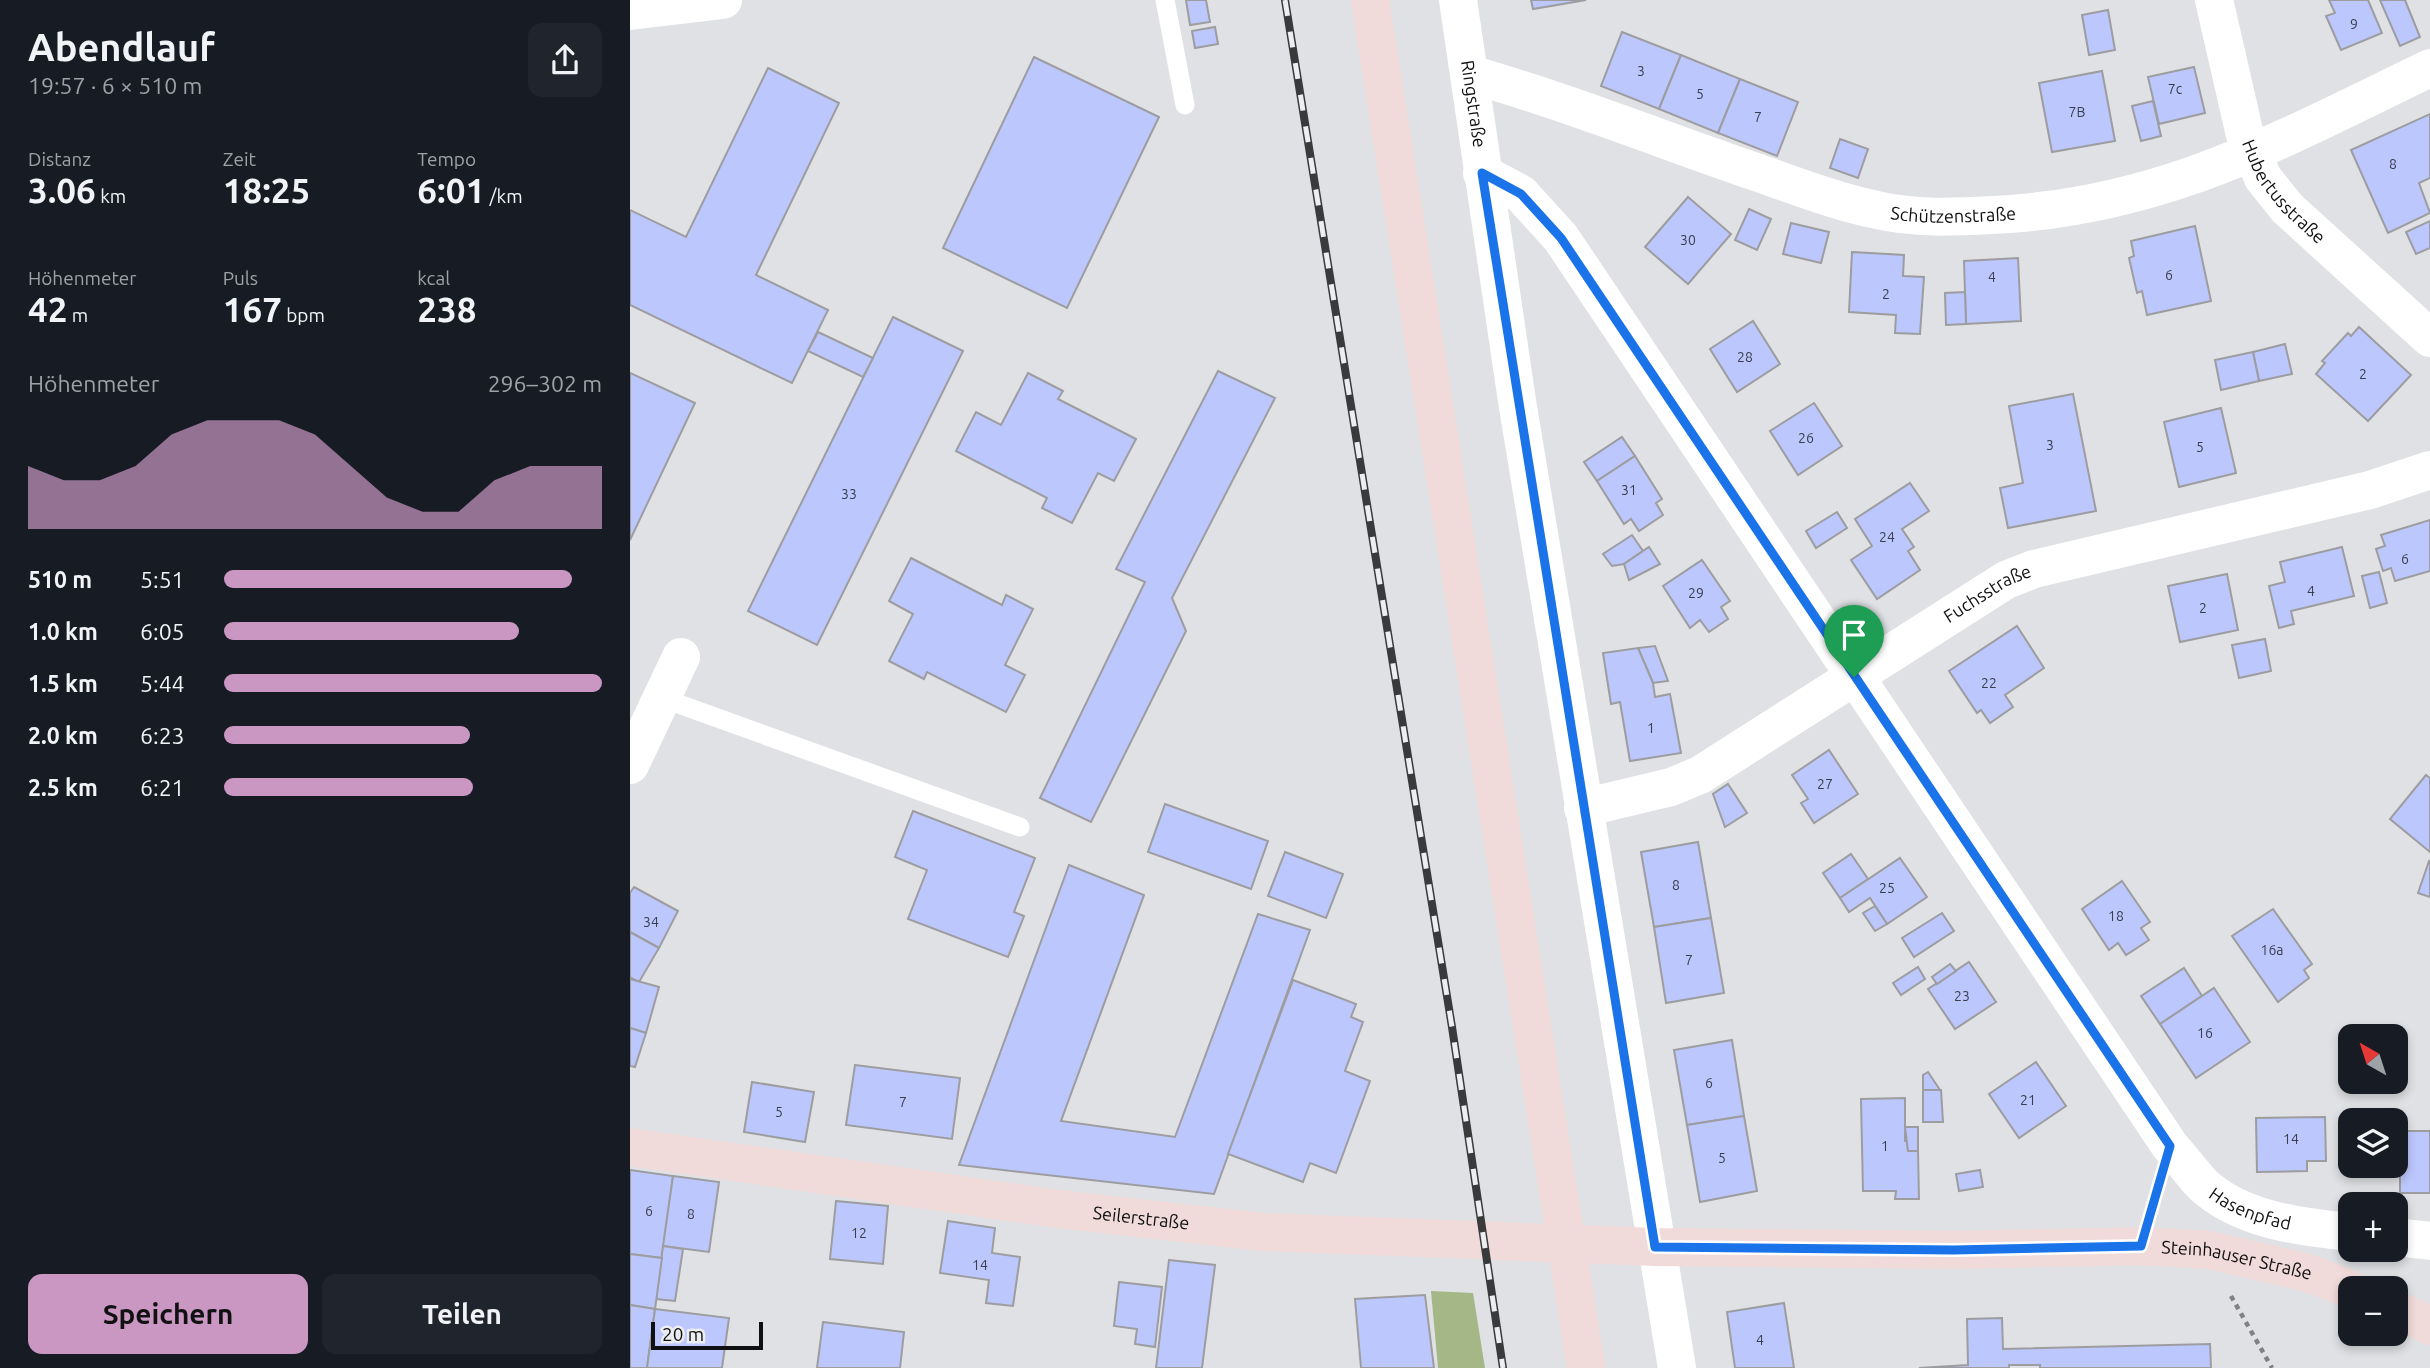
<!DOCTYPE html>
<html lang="de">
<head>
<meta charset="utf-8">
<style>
	:root { --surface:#171b24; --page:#20242c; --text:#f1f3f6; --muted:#9ea1a6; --accent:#ca97c3 }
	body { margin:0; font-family:Ubuntu,sans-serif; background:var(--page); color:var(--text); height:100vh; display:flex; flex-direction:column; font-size:26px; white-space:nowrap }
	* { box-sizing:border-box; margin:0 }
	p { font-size:23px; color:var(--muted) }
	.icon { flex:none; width:38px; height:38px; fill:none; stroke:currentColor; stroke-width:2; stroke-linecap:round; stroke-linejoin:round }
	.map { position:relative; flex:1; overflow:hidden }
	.details { display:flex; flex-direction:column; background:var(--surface); width:630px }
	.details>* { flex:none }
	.needle { width:46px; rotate:321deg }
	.tools { position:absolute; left:1708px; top:1024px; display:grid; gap:14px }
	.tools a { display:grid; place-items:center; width:70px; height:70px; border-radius:14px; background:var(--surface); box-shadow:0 4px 10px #0003; font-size:35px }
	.scale { position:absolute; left:21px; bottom:18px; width:112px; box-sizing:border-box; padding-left:7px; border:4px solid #0f1011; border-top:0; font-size:19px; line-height:24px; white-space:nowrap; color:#0f1011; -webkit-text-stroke:5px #edeef1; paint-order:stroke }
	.pin { position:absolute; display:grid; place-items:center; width:60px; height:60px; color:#fff; margin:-72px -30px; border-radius:50% 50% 50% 0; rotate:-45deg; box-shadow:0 0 7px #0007 }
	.pin .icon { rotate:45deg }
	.round { display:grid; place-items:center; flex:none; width:74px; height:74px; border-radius:14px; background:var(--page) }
	.summary { display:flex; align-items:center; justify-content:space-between; height:119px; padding:0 28px }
	h1 { font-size:38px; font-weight:700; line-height:52px }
	.metrics { display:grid; grid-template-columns:repeat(3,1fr); gap:10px; height:119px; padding:7px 28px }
	.metrics div { display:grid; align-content:center }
	.metrics b { font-size:35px; font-weight:700 }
	.metrics small { font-size:19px; font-weight:400 }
	.metrics p { font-size:19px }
	.chart { height:196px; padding:14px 28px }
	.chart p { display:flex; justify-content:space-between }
	.chart svg { width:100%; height:126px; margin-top:7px; fill:var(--accent); opacity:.7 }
	.action { display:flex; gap:14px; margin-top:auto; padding:14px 28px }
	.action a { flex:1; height:80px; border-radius:14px; background:var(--accent); color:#111; font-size:28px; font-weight:700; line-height:80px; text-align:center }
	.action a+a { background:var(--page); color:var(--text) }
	ul { padding:0 28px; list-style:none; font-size:23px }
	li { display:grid; grid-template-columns:112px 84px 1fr; align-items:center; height:52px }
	li i { height:18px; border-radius:9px; background:var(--accent) }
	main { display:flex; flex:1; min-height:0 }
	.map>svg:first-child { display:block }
	.green { fill:#a6b787 }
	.building { fill:#bcc7fd; stroke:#9d9da0; stroke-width:2 }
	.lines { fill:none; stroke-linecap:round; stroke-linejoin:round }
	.path { stroke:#808183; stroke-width:4.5; stroke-dasharray:5 5; stroke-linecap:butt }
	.service { stroke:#fff; stroke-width:19 }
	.minor { stroke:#fff; stroke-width:38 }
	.tertiary { stroke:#fff; stroke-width:38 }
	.secondary { stroke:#f1dada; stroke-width:38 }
	.rail-casing { stroke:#393a3b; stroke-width:8 }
	.rail { stroke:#edeef1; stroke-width:5; stroke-dasharray:16; stroke-linecap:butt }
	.route-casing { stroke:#fff; stroke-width:14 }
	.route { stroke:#1a73e8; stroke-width:9 }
	.labels { text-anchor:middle; stroke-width:5; stroke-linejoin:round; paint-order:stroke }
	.number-label { font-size:14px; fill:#3a3e4c }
	.street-label { font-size:18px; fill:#0f1011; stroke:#edeef1 }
</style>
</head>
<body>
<main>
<section class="details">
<div class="summary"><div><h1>Abendlauf</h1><p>19:57 · 6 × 510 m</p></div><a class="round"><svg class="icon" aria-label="share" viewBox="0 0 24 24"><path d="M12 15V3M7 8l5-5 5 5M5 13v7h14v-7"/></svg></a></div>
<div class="metrics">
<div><p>Distanz</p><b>3.06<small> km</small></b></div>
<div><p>Zeit</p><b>18:25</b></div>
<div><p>Tempo</p><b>6:01<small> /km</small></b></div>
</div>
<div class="metrics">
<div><p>Höhenmeter</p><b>42<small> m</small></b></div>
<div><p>Puls</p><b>167<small> bpm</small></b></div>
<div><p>kcal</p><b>238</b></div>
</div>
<div class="chart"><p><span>Höhenmeter</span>296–302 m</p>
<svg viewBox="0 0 160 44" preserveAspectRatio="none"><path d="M0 44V22L10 27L20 27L30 22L40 11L50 6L60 6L70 6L80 11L90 22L100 33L110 38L120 38L130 27L140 22L150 22L160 22V44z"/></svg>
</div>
<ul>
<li><b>510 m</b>5:51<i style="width:92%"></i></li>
<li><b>1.0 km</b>6:05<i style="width:78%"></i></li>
<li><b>1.5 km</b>5:44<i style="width:100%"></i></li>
<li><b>2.0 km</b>6:23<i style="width:65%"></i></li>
<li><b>2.5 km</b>6:21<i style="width:66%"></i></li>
</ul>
<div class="action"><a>Speichern</a><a>Teilen</a></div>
</section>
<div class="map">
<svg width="1800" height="1368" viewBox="0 0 1800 1368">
	<rect width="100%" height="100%" fill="#e0e1e4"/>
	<polygon class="green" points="801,1291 843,1293 855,1368 808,1368"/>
	<g class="building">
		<polygon points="556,0 576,0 580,22 560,25"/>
		<polygon points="901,0 956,0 903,9"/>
		<polygon points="1699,0 1738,0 1752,33 1711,50 1696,16 1705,13"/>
		<polygon points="1750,0 1775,0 1790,37 1770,46"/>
		<polygon points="1478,10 1485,50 1459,55 1452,15"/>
		<polygon points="585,27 588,44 565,48 562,31"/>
		<polygon points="992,32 1051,55 1029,109 971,86"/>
		<polygon points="1051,55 1110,79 1088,133 1029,109"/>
		<polygon points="404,57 529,117 437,308 313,248"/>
		<polygon points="1564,67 1575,113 1529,124 1518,77"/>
		<polygon points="138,68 209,103 126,275 198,310 162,383 0,305 0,210 56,237"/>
		<polygon points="1472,71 1485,141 1422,152 1409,83"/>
		<polygon points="1110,79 1168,102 1147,156 1088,133"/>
		<polygon points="1523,101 1531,136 1511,141 1502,106"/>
		<polygon points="1800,114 1800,178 1789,183 1800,213 1758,233 1721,150"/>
		<polygon points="1210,139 1238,149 1228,178 1200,168"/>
		<polygon points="1058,197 1101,234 1058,284 1015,247"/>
		<polygon points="1119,209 1141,219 1127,250 1105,240"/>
		<polygon points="1800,221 1800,248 1786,254 1776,232"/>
		<polygon points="1161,223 1199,232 1191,263 1153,254"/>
		<polygon points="1565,226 1581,301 1517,315 1512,291 1507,293 1499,258 1504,256 1501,241"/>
		<polygon points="1222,252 1274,255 1273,276 1294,277 1290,334 1265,333 1266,315 1219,312"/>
		<polygon points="1388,258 1391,321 1336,324 1334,261"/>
		<polygon points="1335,292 1336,324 1316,325 1315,293"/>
		<polygon points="263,317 333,351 187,645 118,611"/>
		<polygon points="1123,321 1150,364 1107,392 1080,349"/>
		<polygon points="1729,327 1781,375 1738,421 1686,374 1695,363 1692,361 1718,333 1721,336"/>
		<polygon points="188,332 243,358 233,377 178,351"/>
		<polygon points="1655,344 1662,374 1629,381 1623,352"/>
		<polygon points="1623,352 1629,381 1591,390 1585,360"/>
		<polygon points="588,371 645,398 542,598 556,631 461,822 410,798 515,582 486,569"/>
		<polygon points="0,373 65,403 0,540"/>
		<polygon points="398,373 433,391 428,399 506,439 484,481 468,473 442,523 412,508 417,498 326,451 346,412 371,425"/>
		<polygon points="1443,394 1466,511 1378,528 1370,488 1393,483 1379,406"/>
		<polygon points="1184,403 1212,446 1168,475 1140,431"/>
		<polygon points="1591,408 1606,473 1549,487 1534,422"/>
		<polygon points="992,437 1005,456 967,481 954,462"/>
		<polygon points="1005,456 1032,499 1026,503 1033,515 1009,531 1001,519 994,524 967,481"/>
		<polygon points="1280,483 1299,511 1272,529 1284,547 1278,551 1290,570 1247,599 1221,560 1242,546 1225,519"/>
		<polygon points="1207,512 1217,528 1186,548 1176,531"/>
		<polygon points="1800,520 1800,571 1765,581 1761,568 1753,571 1746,549 1755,546 1751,535"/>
		<polygon points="1002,535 1013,551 994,564 982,566 973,554"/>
		<polygon points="1019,547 1030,564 999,580 994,564"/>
		<polygon points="1712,547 1724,596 1661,611 1664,624 1649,628 1639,586 1655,582 1650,562"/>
		<polygon points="281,558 372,605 376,595 403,609 375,665 395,675 376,712 297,672 294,679 259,661 283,614 259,601"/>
		<polygon points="1072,560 1100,601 1091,607 1098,619 1079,632 1070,620 1060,628 1033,586"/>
		<polygon points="1749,572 1757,603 1740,608 1732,576"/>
		<polygon points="1597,574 1608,630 1550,642 1538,586"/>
		<polygon points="1387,626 1414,668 1375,695 1383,707 1360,723 1351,710 1347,713 1319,671"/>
		<polygon points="1635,639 1641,671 1609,678 1602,645"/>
		<polygon points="1025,646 1038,681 1023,683 1008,648"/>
		<polygon points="1008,648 1023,683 1025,697 1040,694 1051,753 1000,761 990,702 981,704 973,653"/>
		<polygon points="1199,750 1228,794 1184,823 1171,803 1178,799 1162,775"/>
		<polygon points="1796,775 1800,778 1800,852 1760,819"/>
		<polygon points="1098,784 1117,813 1095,827 1083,794"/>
		<polygon points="535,804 638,841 621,889 518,852"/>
		<polygon points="283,811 405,858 384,912 394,916 378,957 278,919 297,870 265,857"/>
		<polygon points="1068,842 1081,918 1024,927 1011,852"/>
		<polygon points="655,852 713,874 696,918 638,896"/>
		<polygon points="1221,854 1238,879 1210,898 1193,873"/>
		<polygon points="1270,858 1297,897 1257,924 1240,898 1219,912 1210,898"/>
		<polygon points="1799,861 1800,862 1800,897 1788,893"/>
		<polygon points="439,865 514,895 431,1121 545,1137 628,914 680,930 584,1194 329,1165"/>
		<polygon points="1492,881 1520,922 1511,928 1519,940 1496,955 1488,943 1479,950 1452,909"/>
		<polygon points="4,887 48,911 29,948 0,932 0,893"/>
		<polygon points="1245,906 1257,924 1245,931 1233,913"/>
		<polygon points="1643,909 1682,964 1674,970 1679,978 1648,1002 1602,936"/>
		<polygon points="1312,913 1324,931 1284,957 1272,938"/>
		<polygon points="1081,918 1094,993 1036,1003 1024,927"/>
		<polygon points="0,932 29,948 9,982 0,977"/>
		<polygon points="1339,962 1366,1002 1325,1029 1298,989"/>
		<polygon points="1320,964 1326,971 1307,984 1302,977"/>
		<polygon points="1288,967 1295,979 1271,995 1263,983"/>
		<polygon points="1554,968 1572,996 1530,1024 1511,996"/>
		<polygon points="0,979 29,987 16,1033 0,1028"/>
		<polygon points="663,980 726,1004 721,1017 733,1022 715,1071 740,1081 706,1173 680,1163 673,1182 598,1154"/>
		<polygon points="1584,988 1620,1042 1566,1078 1530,1024"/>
		<polygon points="0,1028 16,1033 5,1067 0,1066"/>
		<polygon points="1102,1040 1114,1116 1057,1125 1044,1050"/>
		<polygon points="1406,1062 1436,1106 1389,1138 1359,1094"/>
		<polygon points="225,1065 330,1078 322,1139 216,1125"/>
		<polygon points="1298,1072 1310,1090 1293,1090 1293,1075"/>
		<polygon points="122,1082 184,1092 175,1142 114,1132"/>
		<polygon points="1293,1090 1311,1090 1313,1122 1293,1122"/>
		<polygon points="1275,1098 1275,1141 1277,1141 1278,1151 1288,1151 1289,1199 1265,1199 1266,1191 1233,1191 1231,1099"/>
		<polygon points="1114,1116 1127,1191 1070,1202 1057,1125"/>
		<polygon points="1695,1117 1696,1161 1677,1161 1677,1171 1627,1172 1626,1118"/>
		<polygon points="1275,1127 1288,1127 1288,1151 1278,1151"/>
		<rect x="1770" y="1131" width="30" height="62"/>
		<polygon points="0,1170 43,1176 32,1258 0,1254"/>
		<polygon points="1350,1170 1353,1187 1329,1191 1326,1174"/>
		<polygon points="43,1176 89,1182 79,1252 33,1246"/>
		<polygon points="206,1201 258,1206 253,1264 200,1259"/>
		<polygon points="318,1221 365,1228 362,1253 390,1257 383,1306 356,1303 359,1280 310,1273"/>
		<polygon points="33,1246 53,1249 45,1301 26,1299"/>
		<polygon points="0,1254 32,1258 25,1309 0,1305"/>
		<polygon points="539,1260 585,1265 572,1368 526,1368"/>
		<polygon points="489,1282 532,1287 525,1347 505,1344 507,1329 484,1326"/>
		<polygon points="795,1295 804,1368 731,1368 725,1299"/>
		<polygon points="1154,1303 1164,1368 1105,1368 1097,1312"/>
		<polygon points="0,1305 25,1309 17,1368 0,1368"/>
		<polygon points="25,1309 99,1318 92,1368 17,1368"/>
		<polygon points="1372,1318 1373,1349 1580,1344 1581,1368 1410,1368 1410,1365 1379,1365 1379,1368 1289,1368 1338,1365 1337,1319"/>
		<polygon points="193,1322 274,1332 270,1368 187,1368"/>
	</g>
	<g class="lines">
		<g class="path">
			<polyline points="1521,1209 1526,1190"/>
			<polyline points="1601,1296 1642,1368"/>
		</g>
		<g class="service">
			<polyline points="535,0 555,105"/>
			<polyline points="32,698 390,827"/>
		</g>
		<g class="minor">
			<path id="s1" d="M828 0 887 401 1047 1368"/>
			<path id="s2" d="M1584 0 1615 135 1633 178 1657 208 1800 338"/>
			<path id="s3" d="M840 74C937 102 1030 139 1126 172 1166 186 1205 201 1247 210 1285 219 1324 217 1363 215 1532 207 1651 140 1800 68"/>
			<path id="s4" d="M852 173 891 194 931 238 1540 1146C1551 1158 1561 1172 1572 1184 1610 1220 1670 1227 1720 1232"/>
			<polyline points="0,765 51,657"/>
			<path id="s5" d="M953 808 1041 787 1070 775 1376 580 1404 569 1740 490 1800 470"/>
			<polyline points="1766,1237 1800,1241"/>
		</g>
		<polyline class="tertiary" points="0,11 93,0"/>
		<g class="secondary">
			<polyline points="740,0 956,1368"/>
			<path id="s6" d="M0 1147 428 1209 633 1232 1025 1247 1324 1250 1511 1246 1579 1250 1678 1273 1720 1289"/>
			<polyline points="1766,1309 1800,1326"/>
		</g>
		<g class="rail-casing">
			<polyline id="rail" points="655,0 822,1027 873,1368"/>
		</g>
		<use href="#rail" class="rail"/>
	</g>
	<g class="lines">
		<g class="route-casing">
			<polygon id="route" points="852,173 891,194 931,238 1540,1146 1511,1246 1324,1250 1025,1247"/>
		</g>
		<use href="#route" class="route"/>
	</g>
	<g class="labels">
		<g class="number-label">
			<text x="1724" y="29">9</text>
			<text x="1011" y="76">3</text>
			<text x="1545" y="94">7c</text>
			<text x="1070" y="99">5</text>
			<text x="1447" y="117">7B</text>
			<text x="1128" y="122">7</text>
			<text x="1763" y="169">8</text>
			<text x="1058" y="245">30</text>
			<text x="1539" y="280">6</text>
			<text x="1362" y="282">4</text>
			<text x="1256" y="299">2</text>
			<text x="1115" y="362">28</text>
			<text x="1733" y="379">2</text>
			<text x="1176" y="443">26</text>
			<text x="1420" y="450">3</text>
			<text x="1570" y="452">5</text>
			<text x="999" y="495">31</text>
			<text x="219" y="499">33</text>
			<text x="1257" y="542">24</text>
			<text x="1775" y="564">6</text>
			<text x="1681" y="596">4</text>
			<text x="1066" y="598">29</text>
			<text x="1573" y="613">2</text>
			<text x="1359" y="688">22</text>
			<text x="1021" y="733">1</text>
			<text x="1195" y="789">27</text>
			<text x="1046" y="890">8</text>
			<text x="1257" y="893">25</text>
			<text x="1486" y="921">18</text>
			<text x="21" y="927">34</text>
			<text x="1642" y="955">16a</text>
			<text x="1059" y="965">7</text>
			<text x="1332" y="1001">23</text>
			<text x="1575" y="1038">16</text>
			<text x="1079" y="1088">6</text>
			<text x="1398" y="1105">21</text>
			<text x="273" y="1107">7</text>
			<text x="149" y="1117">5</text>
			<text x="1661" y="1144">14</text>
			<text x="1255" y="1151">1</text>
			<text x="1092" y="1163">5</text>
			<text x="19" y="1216">6</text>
			<text x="61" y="1219">8</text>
			<text x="229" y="1238">12</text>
			<text x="350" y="1270">14</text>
			<text x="1130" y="1345">4</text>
		</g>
		<g class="street-label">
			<text dy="6" stroke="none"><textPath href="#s1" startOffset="105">Ringstraße</textPath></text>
			<text dy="6" stroke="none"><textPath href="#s2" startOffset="208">Hubertusstraße</textPath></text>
			<text dy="6" stroke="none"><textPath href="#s3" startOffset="506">Schützenstraße</textPath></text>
			<text dy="6" stroke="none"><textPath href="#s5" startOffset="462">Fuchsstraße</textPath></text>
			<text dy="6" stroke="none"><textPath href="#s4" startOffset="1302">Hasenpfad</textPath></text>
			<text dy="6" stroke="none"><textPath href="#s6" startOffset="516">Seilerstraße</textPath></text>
			<text dy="6" stroke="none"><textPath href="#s6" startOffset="1614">Steinhauser Straße</textPath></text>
		</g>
	</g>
</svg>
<div class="tools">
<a><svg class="needle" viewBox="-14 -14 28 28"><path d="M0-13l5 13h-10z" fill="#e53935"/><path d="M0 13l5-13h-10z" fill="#9ea1a6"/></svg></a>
<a><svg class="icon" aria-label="layers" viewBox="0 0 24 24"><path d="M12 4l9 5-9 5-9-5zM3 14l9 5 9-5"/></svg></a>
<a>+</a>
<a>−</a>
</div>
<div class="scale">20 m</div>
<div class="pin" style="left:1224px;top:677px;background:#1e9e55"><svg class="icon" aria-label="arrive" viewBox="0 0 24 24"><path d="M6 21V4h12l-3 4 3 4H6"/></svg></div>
</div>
</main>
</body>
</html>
